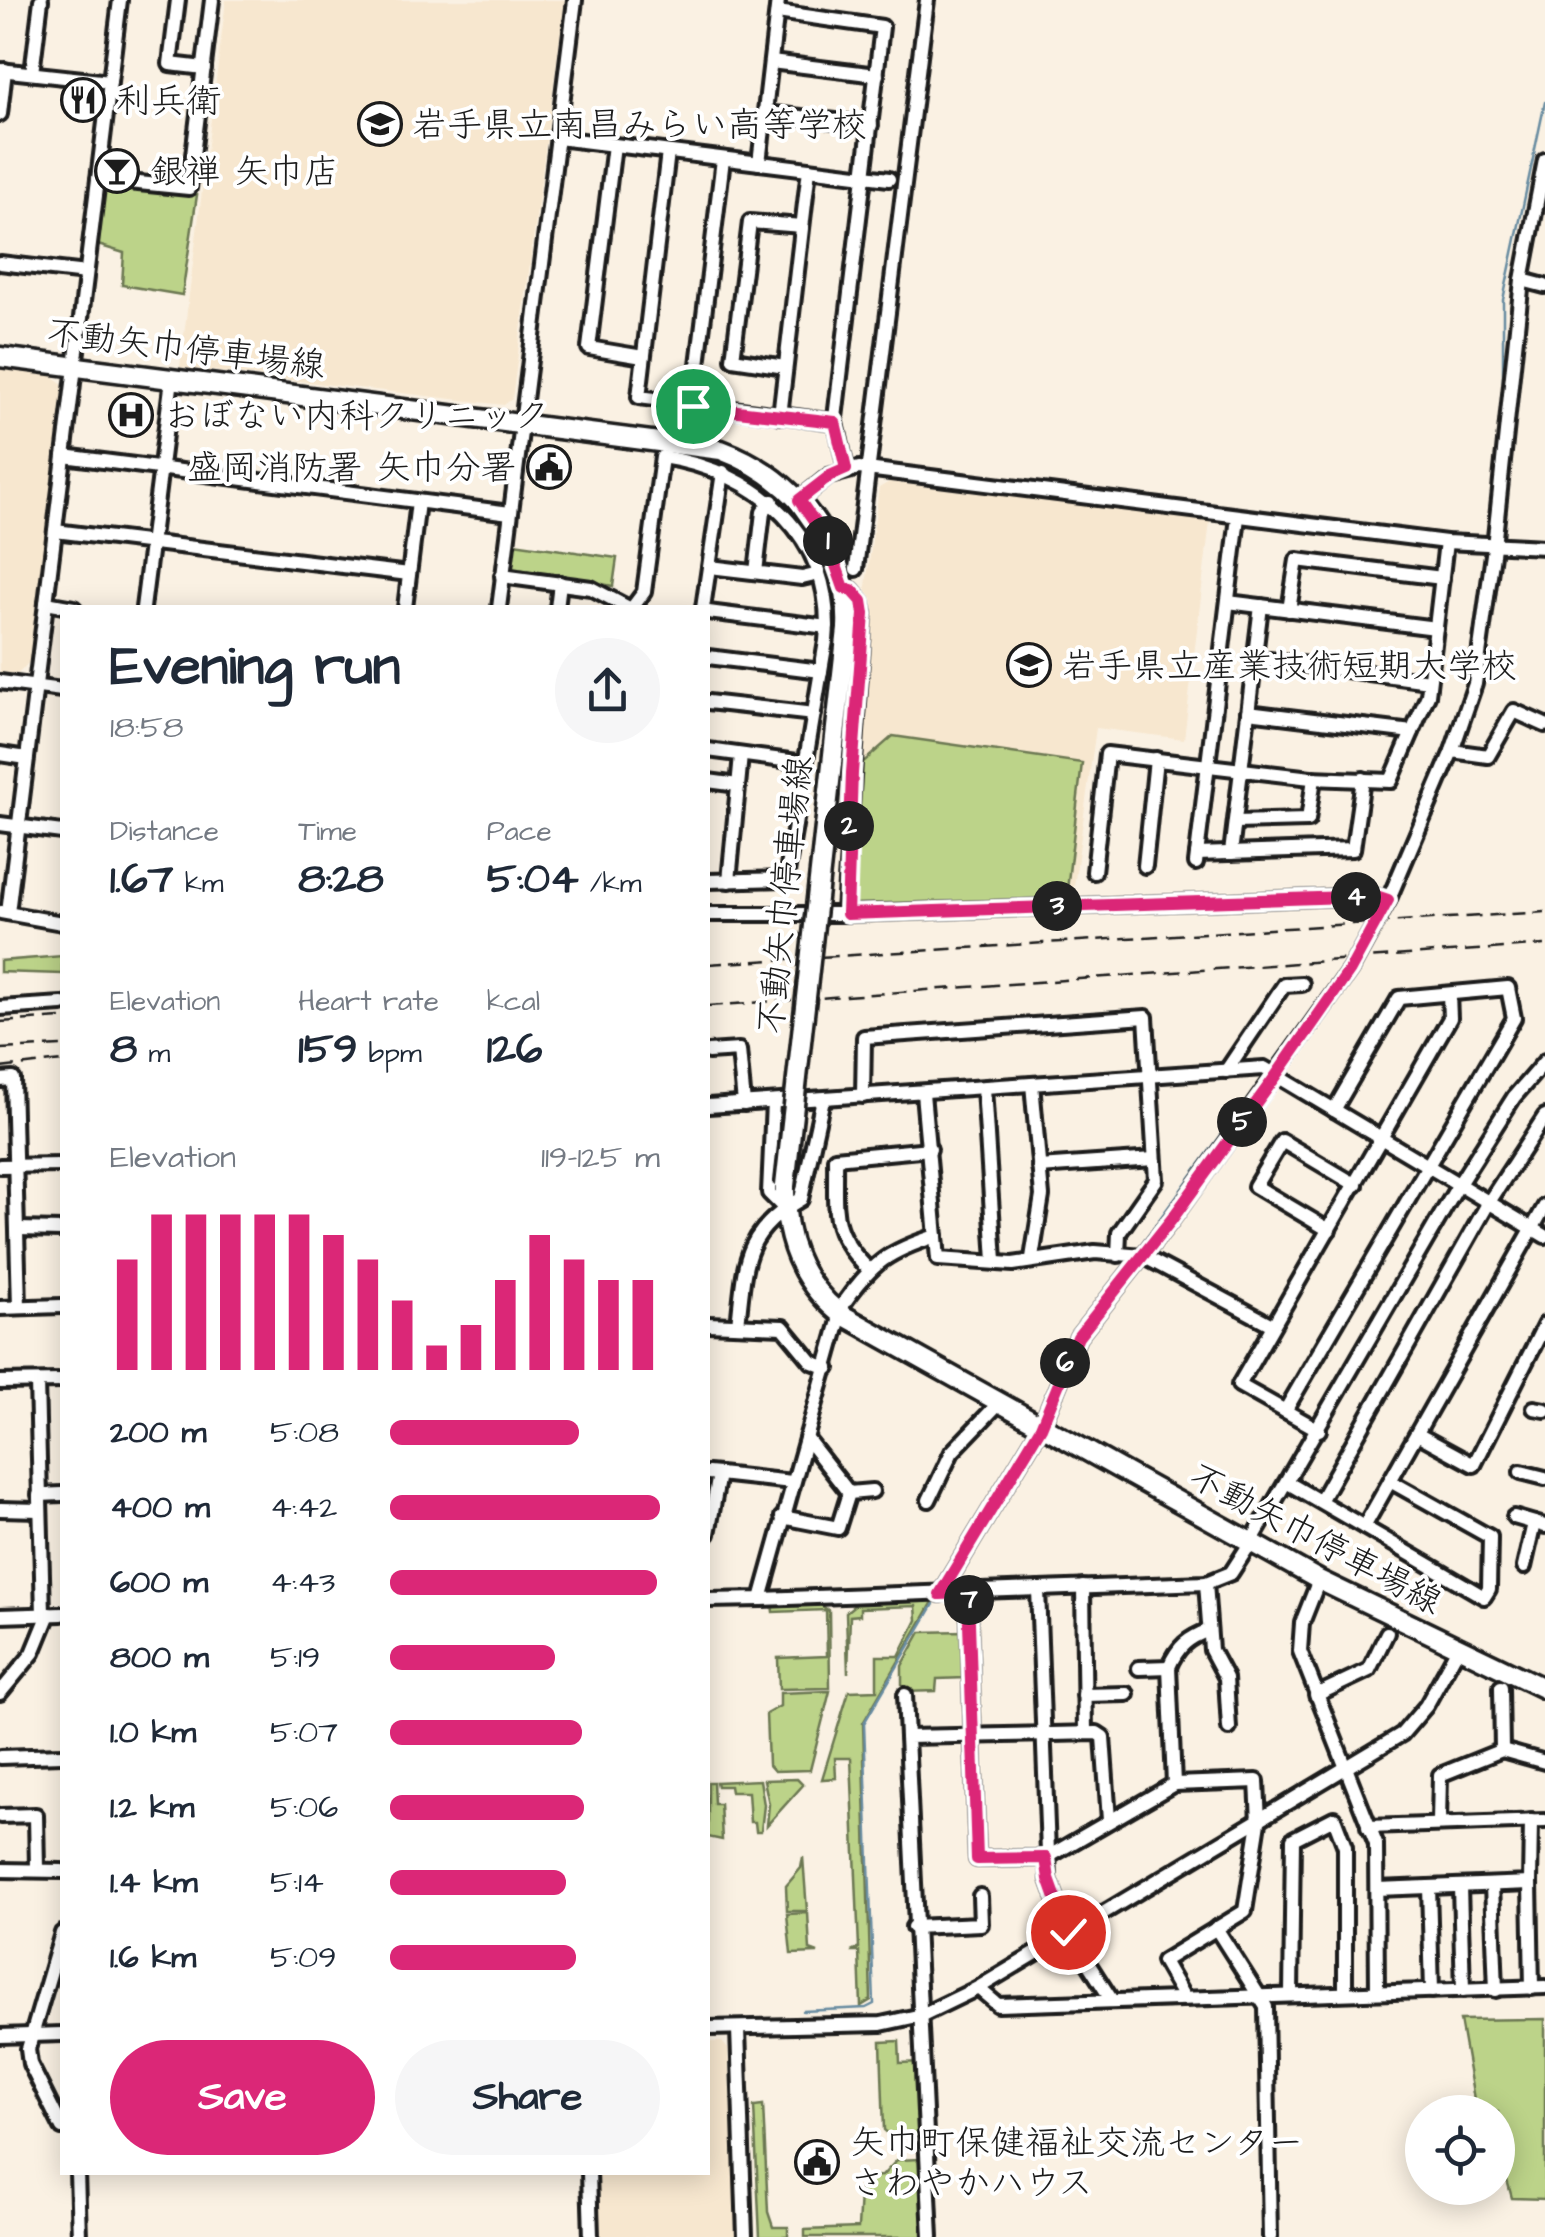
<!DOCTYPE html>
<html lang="en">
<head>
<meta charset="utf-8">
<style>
	:root { --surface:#fff; --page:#f6f6f7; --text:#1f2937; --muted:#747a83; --accent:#db2777 }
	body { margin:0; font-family:"Architects Daughter","Klee One",sans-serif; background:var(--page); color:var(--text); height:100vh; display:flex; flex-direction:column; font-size:38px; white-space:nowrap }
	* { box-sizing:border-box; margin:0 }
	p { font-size:32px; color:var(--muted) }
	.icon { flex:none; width:55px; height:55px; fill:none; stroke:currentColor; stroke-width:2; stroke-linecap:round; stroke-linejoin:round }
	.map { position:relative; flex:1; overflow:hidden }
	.sheet { position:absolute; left:60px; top:605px; width:650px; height:1570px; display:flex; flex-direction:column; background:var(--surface); border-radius:0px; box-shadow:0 5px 25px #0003 }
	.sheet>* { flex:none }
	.fabs { position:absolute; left:1405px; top:2095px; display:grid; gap:20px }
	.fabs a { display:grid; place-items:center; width:110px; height:110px; border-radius:50%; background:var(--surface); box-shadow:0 5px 25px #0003; font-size:50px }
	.pin { position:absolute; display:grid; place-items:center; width:85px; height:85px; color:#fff; margin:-42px; border:5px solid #fff; border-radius:50%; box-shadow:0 2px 10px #0007 }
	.km { position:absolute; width:50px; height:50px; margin:-25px; border-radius:50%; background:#222; color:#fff; font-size:28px; line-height:50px; text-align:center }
	.round { display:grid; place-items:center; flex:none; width:105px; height:105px; border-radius:52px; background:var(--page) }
	.overview { display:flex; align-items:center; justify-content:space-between; height:170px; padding:0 50px }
	h1 { font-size:55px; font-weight:800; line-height:75px }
	.metrics { display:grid; grid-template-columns:repeat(3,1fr); gap:15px; height:170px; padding:10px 50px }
	.metrics div { display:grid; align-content:center }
	.metrics b { font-size:42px; font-weight:800 }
	.metrics small { font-size:28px; font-weight:400 }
	.metrics p { font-size:28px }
	.chart { height:280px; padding:20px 50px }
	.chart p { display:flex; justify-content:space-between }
	.chart svg { width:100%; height:180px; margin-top:10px; stroke:var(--accent); stroke-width:6 }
	.action { display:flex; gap:20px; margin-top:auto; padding:20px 50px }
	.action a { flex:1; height:115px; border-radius:60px; background:var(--accent); color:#fff; font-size:40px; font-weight:800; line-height:115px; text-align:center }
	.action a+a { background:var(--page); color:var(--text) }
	ul { padding:0 50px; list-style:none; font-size:32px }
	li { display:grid; grid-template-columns:160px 120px 1fr; align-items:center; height:75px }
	li i { height:25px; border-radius:12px; background:var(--accent) }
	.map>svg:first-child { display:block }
	.built { fill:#f7e7cf }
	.green { fill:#bcd389; stroke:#6c7852; stroke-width:2.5 }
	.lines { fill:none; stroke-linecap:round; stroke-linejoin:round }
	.stream { stroke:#688ca1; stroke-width:2.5 }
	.minor-casing { stroke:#1c1c1c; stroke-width:20 }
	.major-casing { stroke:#1c1c1c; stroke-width:25 }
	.minor { stroke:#fff; stroke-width:12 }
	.major { stroke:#fff; stroke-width:18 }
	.rail { stroke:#1c1c1c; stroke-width:2.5; stroke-dasharray:15 8; stroke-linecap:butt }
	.major-bridge-casing { stroke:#1c1c1c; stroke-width:25; stroke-linecap:butt }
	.major-bridge { stroke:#fff; stroke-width:18 }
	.route-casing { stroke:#fff; stroke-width:20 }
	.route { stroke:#db2777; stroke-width:12 }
	.labels { text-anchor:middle; stroke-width:8; stroke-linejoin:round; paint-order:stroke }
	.poi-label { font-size:35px; fill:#1c1c1c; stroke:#fff; text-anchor:start }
	.street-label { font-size:35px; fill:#1c1c1c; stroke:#fff }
</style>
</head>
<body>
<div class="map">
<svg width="1545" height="2237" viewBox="0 0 1545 2237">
	<rect width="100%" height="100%" fill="#faf1e3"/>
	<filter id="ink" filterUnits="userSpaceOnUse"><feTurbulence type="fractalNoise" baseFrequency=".01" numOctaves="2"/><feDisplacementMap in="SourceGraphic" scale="20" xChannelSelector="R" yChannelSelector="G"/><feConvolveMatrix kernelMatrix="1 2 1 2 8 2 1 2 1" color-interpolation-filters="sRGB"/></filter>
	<g filter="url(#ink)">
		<g class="built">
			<polygon points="226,0 565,0 512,399 504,405 180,367"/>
			<polygon points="0,369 54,376 63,386 30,661 18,674 0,672"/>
			<polygon points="889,482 1210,521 1184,739 1096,728 1072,901 849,908 870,602 865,593 879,488"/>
			<polygon points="708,2042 722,2042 728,2049 737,2237 599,2237 597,2173 708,2172"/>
		</g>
		<g class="green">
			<polygon points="104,185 197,195 182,295 122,285 124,253 98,245"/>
			<polygon points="514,543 617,558 613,586 512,568"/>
			<polygon points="893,736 1082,763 1066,898 854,904 861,764"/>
			<polygon points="62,956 62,974 0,972 0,961"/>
			<polygon points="934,1600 863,1723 871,2000 861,2006 859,1952 851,1952 859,1948 851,1758 835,1758 836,1778 822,1779 849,1691 877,1690 877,1656 899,1656 917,1620 916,1606 860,1608 860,1615 850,1616 848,1673 846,1612 857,1603"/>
			<polygon points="818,1603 829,1611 830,1688 779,1689 778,1658 827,1656 826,1610 773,1612 772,1604"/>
			<polygon points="965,1631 966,1678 937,1679 936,1691 902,1692 902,1666 921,1632"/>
			<polygon points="830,1691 810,1770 774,1771 768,1764 766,1714 780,1706 780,1693"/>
			<polygon points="797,1779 803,1785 767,1825 769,1804 764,1780"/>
			<polygon points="760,1780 764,1805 761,1831 756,1831 755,1822 750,1822 748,1792 731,1792 730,1786 717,1786 716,1782"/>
			<polygon points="708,1782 713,1782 714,1804 720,1804 722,1840 708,1837"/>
			<polygon points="803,1857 807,1911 787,1911 786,1886 801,1868"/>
			<polygon points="808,1913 810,1950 818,1953 791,1954 787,1914"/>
			<polygon points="1545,2019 1545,2199 1512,2198 1498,2147 1498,2112 1480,2112 1475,2105 1460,2020"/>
			<polygon points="899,2041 900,2063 921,2062 923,2130 916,2137 892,2137 884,2130 881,2042"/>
			<polygon points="763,2105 768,2212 773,2227 788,2227 788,2237 760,2237 754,2106"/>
			<polygon points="920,2159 925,2164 927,2237 805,2237 805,2230 858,2228 861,2177 882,2176 897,2160"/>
		</g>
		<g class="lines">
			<g class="stream">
				<polyline points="1503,407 1503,300 1545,102"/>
				<polyline points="1487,541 1493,500"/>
				<polyline points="1466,690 1486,549"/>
				<polyline points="1382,893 1456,721"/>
				<polyline points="1351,952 1377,905"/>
				<polyline points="1272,1064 1344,965"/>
				<polyline points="1139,1247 1265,1075"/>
				<polyline points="1115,1281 1131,1259"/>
				<polyline points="1062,1359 1069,1344"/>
				<polyline points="803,2011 866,2008 874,2004 864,1723 934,1604"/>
			</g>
			<g class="minor-casing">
				<g id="minor">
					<polyline points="178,0 170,64 204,68"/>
					<polyline points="777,12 882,27 835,418 846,469"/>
					<polyline points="771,62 877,75"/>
					<polyline points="0,70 110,82"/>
					<polyline points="32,73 41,0"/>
					<polyline points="765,113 871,125"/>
					<polyline points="0,114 5,70"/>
					<polyline points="558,138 889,179"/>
					<polyline points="614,145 589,348 643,357"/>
					<polyline points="668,152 639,397 835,422"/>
					<polyline points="759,163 778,0"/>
					<polyline points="98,179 189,188 212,0"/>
					<polyline points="0,263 86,273"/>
					<polyline points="1522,280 1545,286"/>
					<polyline points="785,367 733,359 750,222 802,226"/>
					<polyline points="693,406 723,159"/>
					<polyline points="780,416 809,169"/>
					<polyline points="64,456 510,513"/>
					<polyline points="799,500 829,476 859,468 1446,542 1545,547"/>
					<polyline points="55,531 409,574"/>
					<polyline points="710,567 802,578 819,574"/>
					<polyline points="856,569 927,0"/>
					<polyline points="756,572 763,512 772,501"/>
					<polyline points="502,576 591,588 629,608"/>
					<polyline points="844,588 852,590 861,601 864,614 844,911"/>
					<polyline points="1228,602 1436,628"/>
					<polyline points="46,603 74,608"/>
					<polyline points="143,608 172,379"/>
					<polyline points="405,608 418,502"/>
					<polyline points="499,608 575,0"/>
					<polyline points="557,608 560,583"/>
					<path d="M632 608 644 592 662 457C757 471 836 537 826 641L786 879 708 881"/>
					<polyline points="703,608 723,472"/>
					<polyline points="1289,610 1297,560 1442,578"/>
					<polyline points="708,612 827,627"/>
					<polyline points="708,657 821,671"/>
					<polyline points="1255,658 1429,681"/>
					<polyline points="0,682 62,690"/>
					<polyline points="708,702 814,714"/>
					<polyline points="1248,712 1412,732"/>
					<polyline points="708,750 805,763"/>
					<polyline points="1452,751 1488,756 1514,711 1545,725"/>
					<polyline points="0,754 27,758"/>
					<polyline points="708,781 738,785"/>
					<polyline points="1235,822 1308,820 1314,778"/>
					<polyline points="0,824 62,832"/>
					<polyline points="1231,853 1261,606"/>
					<polyline points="1197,854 1353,849 1363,779"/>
					<polyline points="1196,863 1238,517"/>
					<polyline points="1145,866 1156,759"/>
					<polyline points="1094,872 1107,754 1311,778 1391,781 1428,695 1446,542"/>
					<polyline points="729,881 741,755"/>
					<polyline points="1,912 62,923"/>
					<polyline points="8,913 120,0"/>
					<polyline points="708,914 847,914 1375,896 1388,901"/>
					<polyline points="0,1008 62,1004"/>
					<polyline points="708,1052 739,1050 744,1104"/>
					<polyline points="1226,1071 1284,985 1302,984"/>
					<polyline points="0,1080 13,1079 19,1307"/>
					<polyline points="984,1088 995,1261"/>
					<polyline points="923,1093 938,1259 1013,1264 1095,1252 1143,1256 1272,1325"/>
					<polyline points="863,1096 864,1037 1146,1017 1156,1180 1119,1233 1118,1255"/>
					<polyline points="773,1102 769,1193 784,1208"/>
					<polyline points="708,1106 1264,1068 1545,1236"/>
					<polyline points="0,1166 62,1165"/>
					<polyline points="1039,1167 1154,1159"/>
					<polyline points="18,1229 62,1230"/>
					<polyline points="1329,1230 1255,1186 1282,1141 1356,1185"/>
					<polyline points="1032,1258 1042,1196 1032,1084"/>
					<path d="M869 1270C828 1230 836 1211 835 1158L930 1149"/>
					<polyline points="0,1308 62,1306"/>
					<polyline points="708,1324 783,1327 812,1362 828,1368"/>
					<path d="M738 1325C745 1264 742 1233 801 1199L823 1099"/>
					<polyline points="0,1382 62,1381"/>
					<polyline points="37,1382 43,1614"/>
					<polyline points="1534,1408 1545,1410"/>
					<polyline points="1285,1411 1514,1018 1508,988 1399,998 1334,1110"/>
					<polyline points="1319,1430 1239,1385 1450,1018 1449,994"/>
					<polyline points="1417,1434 1474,1465 1545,1324"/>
					<polyline points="806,1438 849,1493"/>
					<polyline points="1521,1472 1545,1478"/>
					<polyline points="708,1473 719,1474 708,1534"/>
					<polyline points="719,1474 792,1482"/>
					<polyline points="1288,1483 1364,1527 1545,1206"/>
					<polyline points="39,1495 62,1494"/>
					<polyline points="929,1500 952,1452 999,1403"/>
					<polyline points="1320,1501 1489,1202 1545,1116"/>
					<polyline points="0,1509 39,1510"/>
					<polyline points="782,1517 838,1528 849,1493 872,1491"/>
					<polyline points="1514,1517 1545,1526"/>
					<polyline points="1364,1527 1484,1597 1489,1589 1490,1537 1390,1481"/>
					<polyline points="1524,1567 1534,1523"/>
					<polyline points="1319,1580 1302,1623 1300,1651 1376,1844 1377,1992"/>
					<polyline points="1206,1583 1211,1650 1226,1678 1229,1728"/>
					<polyline points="1083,1587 1085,1733"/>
					<polyline points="1038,1589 1049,1879 1068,1932 1111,1999"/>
					<polyline points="968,1593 977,1859 1046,1858 1174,1784 1257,1781 1259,1822 1245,1911 1163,1961 1183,1996"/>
					<polyline points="940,1594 1041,1427 1078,1337 1172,1219 1350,970 1388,901 1452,751 1475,684 1494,547 1522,280 1545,160"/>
					<polyline points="761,1599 1206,1583 1231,1573 1251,1542 1459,1184 1514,1097 1545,1061"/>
					<path d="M708 1600 761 1599 844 1303C873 1262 889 1251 936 1236"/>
					<polyline points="0,1616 62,1614"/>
					<polyline points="1139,1668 1169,1667"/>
					<polyline points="0,1693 33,1653 49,1614"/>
					<polyline points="905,1695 907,1737"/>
					<polyline points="1084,1695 1127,1694"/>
					<polyline points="1316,1695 1369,1670 1387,1633"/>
					<polyline points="1502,1750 1545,1762"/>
					<polyline points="0,1757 62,1755"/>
					<path d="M1174 1784 1169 1667C1178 1646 1188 1638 1209 1630"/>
					<polyline points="0,1816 36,1815 37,1869"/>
					<polyline points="1439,1822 1440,1775 1502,1750 1501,1687"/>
					<polyline points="1368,1827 1545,1821"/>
					<polyline points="0,1870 62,1871"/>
					<polyline points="1530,1883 1532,1988"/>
					<polyline points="1492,1885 1496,1990"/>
					<polyline points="1429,1887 1432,1991"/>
					<polyline points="1460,1887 1463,1990"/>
					<polyline points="1377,1889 1530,1883 1531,1821"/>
					<polyline points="913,1927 981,1924 980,1896"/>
					<polyline points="1216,1928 1266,2007 1270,2237"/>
					<polyline points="62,1933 28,2049 30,2064 62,2128"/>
					<polyline points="978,1988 998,2005 1545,1987"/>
					<polyline points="1291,1994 1293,1839 1334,1818 1345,1847 1345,1993"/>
					<polyline points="708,2028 881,2024 922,2015 978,1988 1402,1734 1426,1706 1457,1650"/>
					<polyline points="738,2029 745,2237"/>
					<polyline points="0,2036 62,2034"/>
					<polyline points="77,2172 79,2237"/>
					<polyline points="589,2172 591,2237"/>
					<polyline points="931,2237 907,1737 1097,1733 1103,1737 1109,1820"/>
				</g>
			</g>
			<g class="major-casing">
				<g id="major">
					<path d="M0 357 721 450C796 478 851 546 847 629"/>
					<path d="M785 1186C784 1237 799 1280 839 1313L1319 1580 1545 1689"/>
				</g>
			</g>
			<use href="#minor" class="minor"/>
			<use href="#major" class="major"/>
			<g class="rail">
				<polyline points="708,964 1545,912"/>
				<polyline points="708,1006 1545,945"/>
				<polyline points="0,1022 62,1018"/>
				<polyline points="0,1049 62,1046"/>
				<polyline points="0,1068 62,1061"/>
			</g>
			<g class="major-bridge-casing">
				<polyline id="major-bridge" points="785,1186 847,629"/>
			</g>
			<use href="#major-bridge" class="major-bridge"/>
		</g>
	</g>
	<g class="lines" filter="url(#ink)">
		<g class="route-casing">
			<polyline id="route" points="693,406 835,422 846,469 830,476 799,500 827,540 844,588 852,590 862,601 864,614 852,773 847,914 1376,896 1388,900 1350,970 1276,1076 1172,1219 1078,1337 1041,1427 940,1594 968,1593 977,1859 1046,1858 1049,1879 1068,1932"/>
		</g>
		<use href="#route" class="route"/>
	</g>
	<defs>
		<g id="restaurant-ring" transform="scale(2.25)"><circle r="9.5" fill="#fff" stroke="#1c1c1c" stroke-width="1.5"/><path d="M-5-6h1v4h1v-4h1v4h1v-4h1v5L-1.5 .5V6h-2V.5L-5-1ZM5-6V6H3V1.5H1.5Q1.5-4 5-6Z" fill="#1c1c1c"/></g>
		<g id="school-ring" transform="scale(2.25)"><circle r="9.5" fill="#fff" stroke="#1c1c1c" stroke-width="1.5"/><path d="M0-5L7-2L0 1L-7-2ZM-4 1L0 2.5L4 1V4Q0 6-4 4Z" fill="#1c1c1c"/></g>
		<g id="bar-ring" transform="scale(2.25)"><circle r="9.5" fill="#fff" stroke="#1c1c1c" stroke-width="1.5"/><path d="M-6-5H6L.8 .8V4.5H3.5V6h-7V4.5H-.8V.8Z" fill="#1c1c1c"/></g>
		<g id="hospital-ring" transform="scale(2.25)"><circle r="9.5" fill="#fff" stroke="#1c1c1c" stroke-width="1.5"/><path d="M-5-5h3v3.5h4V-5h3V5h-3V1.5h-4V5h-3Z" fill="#1c1c1c"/></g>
		<g id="civic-ring" transform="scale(2.25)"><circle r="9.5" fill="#fff" stroke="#1c1c1c" stroke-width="1.5"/><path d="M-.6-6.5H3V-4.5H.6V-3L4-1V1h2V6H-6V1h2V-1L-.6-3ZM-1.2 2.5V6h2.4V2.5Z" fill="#1c1c1c"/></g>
		<g id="university-ring" transform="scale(2.25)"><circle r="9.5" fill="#fff" stroke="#1c1c1c" stroke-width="1.5"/><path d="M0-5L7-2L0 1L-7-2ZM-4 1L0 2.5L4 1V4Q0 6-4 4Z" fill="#1c1c1c"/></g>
	</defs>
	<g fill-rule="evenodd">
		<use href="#restaurant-ring" x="83" y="100"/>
		<use href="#school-ring" x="380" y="124"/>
		<use href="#bar-ring" x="117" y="171"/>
		<use href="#hospital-ring" x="131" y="415"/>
		<use href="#civic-ring" x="549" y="467"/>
		<use href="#university-ring" x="1029" y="665"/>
		<use href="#civic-ring" x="817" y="2162"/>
	</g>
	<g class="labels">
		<g class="poi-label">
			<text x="116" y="112">利兵衛</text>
			<text x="412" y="136">岩手県立南昌みらい高等学校</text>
			<text x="150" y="183">銀禅 矢巾店</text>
			<text x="164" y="427">おぼない内科クリニック</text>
			<text x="516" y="479" text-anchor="end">盛岡消防署 矢巾分署</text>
			<text x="1062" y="677">岩手県立産業技術短期大学校</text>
			<text x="850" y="2154">矢巾町保健福祉交流センター<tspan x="850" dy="40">さわやかハウス</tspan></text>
		</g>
		<g class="street-label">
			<text transform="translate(186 348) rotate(7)" y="12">不動矢巾停車場線</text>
			<text transform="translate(784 895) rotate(-84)" y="12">不動矢巾停車場線</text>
			<text transform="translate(1316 1538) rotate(28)" y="12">不動矢巾停車場線</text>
		</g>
	</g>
</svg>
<div class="fabs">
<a><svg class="icon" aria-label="locate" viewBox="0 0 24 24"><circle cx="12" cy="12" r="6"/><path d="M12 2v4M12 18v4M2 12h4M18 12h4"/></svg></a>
</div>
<div class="pin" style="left:693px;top:406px;background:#1e9e55"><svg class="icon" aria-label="arrive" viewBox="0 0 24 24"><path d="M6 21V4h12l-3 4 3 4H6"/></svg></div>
<div class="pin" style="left:1068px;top:1932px;background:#d93025"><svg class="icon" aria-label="check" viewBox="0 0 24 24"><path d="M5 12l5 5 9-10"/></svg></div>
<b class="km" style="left:828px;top:541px">1</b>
<b class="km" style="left:849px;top:826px">2</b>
<b class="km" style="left:1057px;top:906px">3</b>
<b class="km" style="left:1356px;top:897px">4</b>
<b class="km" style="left:1242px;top:1122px">5</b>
<b class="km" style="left:1065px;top:1363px">6</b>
<b class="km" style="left:969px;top:1600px">7</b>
<section class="sheet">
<div class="overview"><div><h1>Evening run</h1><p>18:58</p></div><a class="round"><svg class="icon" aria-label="share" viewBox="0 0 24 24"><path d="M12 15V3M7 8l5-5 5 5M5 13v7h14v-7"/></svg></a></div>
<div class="metrics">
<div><p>Distance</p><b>1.67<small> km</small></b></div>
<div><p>Time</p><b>8:28</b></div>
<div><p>Pace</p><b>5:04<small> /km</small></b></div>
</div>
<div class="metrics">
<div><p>Elevation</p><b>8<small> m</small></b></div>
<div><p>Heart rate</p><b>159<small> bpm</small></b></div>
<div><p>kcal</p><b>126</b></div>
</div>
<div class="chart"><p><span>Elevation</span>119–125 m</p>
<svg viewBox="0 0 160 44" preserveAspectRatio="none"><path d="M5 44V17M15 44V6M25 44V6M35 44V6M45 44V6M55 44V6M65 44V11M75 44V17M85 44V27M95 44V38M105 44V33M115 44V22M125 44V11M135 44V17M145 44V22M155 44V22"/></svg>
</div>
<ul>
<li><b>200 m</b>5:08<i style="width:70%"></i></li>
<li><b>400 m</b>4:42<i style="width:100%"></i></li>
<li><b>600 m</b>4:43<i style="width:99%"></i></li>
<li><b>800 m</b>5:19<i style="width:61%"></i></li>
<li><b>1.0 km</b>5:07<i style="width:71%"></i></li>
<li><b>1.2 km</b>5:06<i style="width:72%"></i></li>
<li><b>1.4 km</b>5:14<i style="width:65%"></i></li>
<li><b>1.6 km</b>5:09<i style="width:69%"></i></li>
</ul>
<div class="action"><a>Save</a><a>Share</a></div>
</section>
</div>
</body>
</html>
